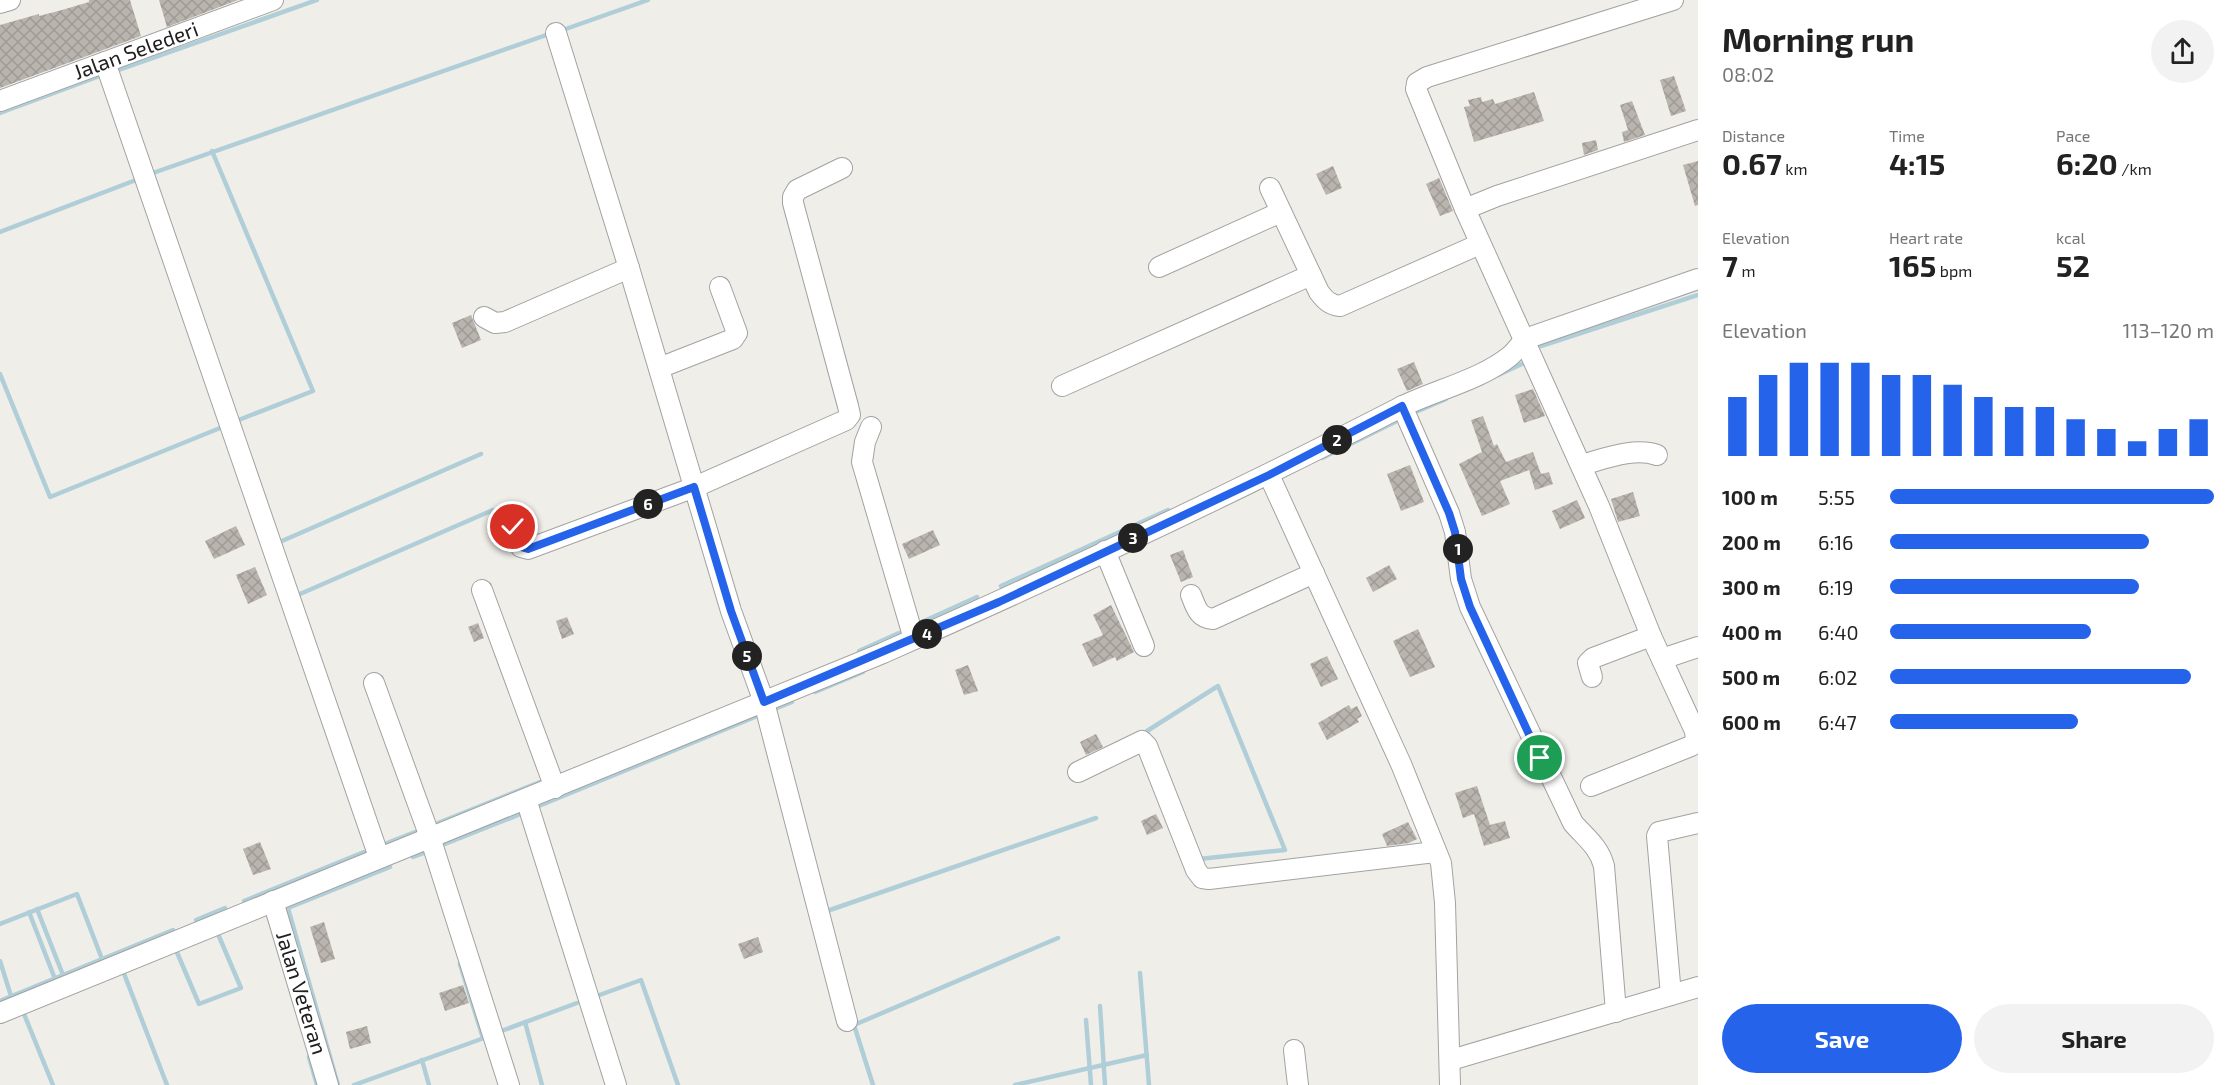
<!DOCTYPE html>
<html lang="en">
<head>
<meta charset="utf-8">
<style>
	:root { --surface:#fff; --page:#f2f2f2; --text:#222; --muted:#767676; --accent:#2563eb }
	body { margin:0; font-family:"Exo 2",sans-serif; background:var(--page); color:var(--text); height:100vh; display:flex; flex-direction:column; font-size:22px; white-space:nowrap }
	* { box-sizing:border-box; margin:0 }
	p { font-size:20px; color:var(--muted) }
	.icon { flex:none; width:33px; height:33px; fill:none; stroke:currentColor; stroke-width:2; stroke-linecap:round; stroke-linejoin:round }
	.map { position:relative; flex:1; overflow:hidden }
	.details { display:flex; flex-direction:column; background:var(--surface); width:540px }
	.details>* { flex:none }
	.pin { position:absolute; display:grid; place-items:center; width:51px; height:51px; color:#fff; margin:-26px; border:3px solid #fff; border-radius:50%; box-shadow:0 2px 6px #0007 }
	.km { position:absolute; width:30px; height:30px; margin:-15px; border-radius:50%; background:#222; color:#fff; font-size:16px; line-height:30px; text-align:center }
	.round { display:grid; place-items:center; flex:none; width:63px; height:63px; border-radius:32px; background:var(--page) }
	.headline { display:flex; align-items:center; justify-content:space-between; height:102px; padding:0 24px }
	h1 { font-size:33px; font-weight:700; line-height:45px }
	.figures { display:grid; grid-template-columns:repeat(3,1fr); gap:9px; height:102px; padding:6px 24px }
	.figures div { display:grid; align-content:center }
	.figures b { font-size:30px; font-weight:700 }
	.figures small { font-size:16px; font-weight:400 }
	.figures p { font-size:16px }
	.chart { height:168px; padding:12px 24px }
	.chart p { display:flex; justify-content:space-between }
	.chart svg { width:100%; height:108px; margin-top:6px; stroke:var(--accent); stroke-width:6 }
	.cta { display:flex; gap:12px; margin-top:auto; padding:12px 24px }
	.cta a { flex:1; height:69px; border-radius:36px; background:var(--accent); color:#fff; font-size:24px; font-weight:700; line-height:69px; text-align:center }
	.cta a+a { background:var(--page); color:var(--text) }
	ul { padding:0 24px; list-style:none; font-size:20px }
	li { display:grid; grid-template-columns:96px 72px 1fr; align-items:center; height:45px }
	li i { height:15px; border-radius:8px; background:var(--accent) }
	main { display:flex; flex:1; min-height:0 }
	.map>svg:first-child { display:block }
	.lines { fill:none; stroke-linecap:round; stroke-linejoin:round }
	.stream { stroke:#b0ced8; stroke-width:4.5 }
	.building { fill:url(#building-cross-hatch) }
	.minor-casing { stroke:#a2a2a2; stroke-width:22 }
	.minor { stroke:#fff; stroke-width:20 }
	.route-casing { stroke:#fff; stroke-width:12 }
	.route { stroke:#2563eb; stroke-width:8 }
	.labels { text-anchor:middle; stroke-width:4.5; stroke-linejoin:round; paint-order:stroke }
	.street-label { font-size:21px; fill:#212121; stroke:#fff }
</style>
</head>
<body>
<main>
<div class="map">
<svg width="1698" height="1085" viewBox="0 0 1698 1085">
	<defs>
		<pattern id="building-cross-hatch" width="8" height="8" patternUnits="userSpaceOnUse" patternTransform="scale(1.5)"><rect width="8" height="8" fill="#bab4af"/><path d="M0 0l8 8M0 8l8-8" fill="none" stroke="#a09a96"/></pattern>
	</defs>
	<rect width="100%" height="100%" fill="#f0eee9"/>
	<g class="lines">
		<g class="stream">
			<polyline points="560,31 648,0"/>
			<polyline points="116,71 317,0"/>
			<polyline points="0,113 97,77"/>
			<polyline points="212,151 313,391 236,421"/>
			<polyline points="153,173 552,33"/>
			<polyline points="0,232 136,180"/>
			<polyline points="1541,346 1698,295"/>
			<polyline points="0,374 50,497 225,426"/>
			<polyline points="1498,375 1522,364"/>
			<polyline points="1418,411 1446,399"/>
			<polyline points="1322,458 1395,422"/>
			<polyline points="282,541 481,454"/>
			<polyline points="1001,586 1168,510"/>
			<polyline points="300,594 493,510"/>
			<polyline points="922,622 977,597"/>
			<polyline points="859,651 899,633"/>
			<polyline points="815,692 863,672"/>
			<polyline points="772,710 792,702"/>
			<polyline points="1149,738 1147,731 1218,686 1285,850 1199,859"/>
			<polyline points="534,808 755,717"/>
			<polyline points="438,823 540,782"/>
			<polyline points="387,843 415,832"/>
			<polyline points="445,844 518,815"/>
			<polyline points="413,857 427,852"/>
			<polyline points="244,901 364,852"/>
			<polyline points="37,909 63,975"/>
			<polyline points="29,912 55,979"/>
			<polyline points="828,914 827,911 1096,818"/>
			<polyline points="196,920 225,908"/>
			<polyline points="0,924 77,894 102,959"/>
			<polyline points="176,950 199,1004 241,988 218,934"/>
			<polyline points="0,961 11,996"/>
			<polyline points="460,964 483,1038"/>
			<polyline points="123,971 167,1085"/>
			<polyline points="1140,973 1149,1085"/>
			<polyline points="594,997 641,980 678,1085"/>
			<polyline points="0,1001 173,930"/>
			<polyline points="1100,1006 1105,1085"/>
			<polyline points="24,1014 53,1085"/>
			<polyline points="1086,1020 1091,1085"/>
			<polyline points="525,1022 542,1085"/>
			<polyline points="504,1030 577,1003"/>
			<polyline points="309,1057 317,1085"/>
			<polyline points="422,1060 429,1085"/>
			<polyline points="338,1085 288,908 390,867"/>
			<polyline points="354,1085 484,1038"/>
			<polyline points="873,1085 854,1025 1058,938"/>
			<polyline points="1015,1085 1147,1055"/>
		</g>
	</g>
	<g class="building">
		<polygon points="89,0 130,0 141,36 0,88 0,25 39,14 39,16 62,10 89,2"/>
		<polygon points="159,0 238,0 167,27"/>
		<polygon points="1674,76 1686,111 1671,116 1660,80"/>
		<polygon points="1534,92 1544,121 1474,142 1464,107 1470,106 1468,100 1481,97 1482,102 1493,99 1495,104"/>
		<polygon points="1632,101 1645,135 1624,142 1622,132 1628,130 1620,105"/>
		<polygon points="1596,140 1598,150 1584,155 1582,143"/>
		<polygon points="1698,161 1698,205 1695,206 1683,165"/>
		<polygon points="1333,166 1342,188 1326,195 1316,174"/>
		<polygon points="1439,178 1453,211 1440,216 1426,184"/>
		<polygon points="471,315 481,340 462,348 452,323"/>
		<polygon points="1414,362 1423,384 1407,391 1397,369"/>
		<polygon points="1533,389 1545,416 1524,423 1515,395"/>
		<polygon points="1483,416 1494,446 1497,444 1506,462 1533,452 1541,474 1549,472 1553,484 1535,490 1529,470 1500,481 1510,504 1482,516 1459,464 1482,452 1471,420"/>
		<polygon points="1410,465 1424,502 1401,511 1387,474"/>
		<polygon points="1633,492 1640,516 1618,522 1611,499"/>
		<polygon points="1577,500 1585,518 1560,529 1552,511"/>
		<polygon points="236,526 245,545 214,559 205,541"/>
		<polygon points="933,530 940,545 909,559 902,544"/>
		<polygon points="1183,550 1193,577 1181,582 1170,555"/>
		<polygon points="1389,565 1397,579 1373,592 1366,578"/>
		<polygon points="255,567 267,595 248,604 236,575"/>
		<polygon points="1111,605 1134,652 1117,661 1115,657 1093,667 1082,644 1103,635 1093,615"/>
		<polygon points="567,617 574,634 562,639 556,621"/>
		<polygon points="478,623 484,638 474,642 468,627"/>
		<polygon points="1418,629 1435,667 1410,677 1393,641"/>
		<polygon points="1327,656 1338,679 1321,687 1310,664"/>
		<polygon points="968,665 978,691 964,695 955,670"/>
		<polygon points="1349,705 1351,709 1357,706 1362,716 1357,719 1359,722 1327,740 1318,723"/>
		<polygon points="1096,734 1103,747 1086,755 1080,742"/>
		<polygon points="1477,786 1490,825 1505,821 1510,838 1484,846 1474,814 1463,818 1455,793"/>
		<polygon points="1156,814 1163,828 1147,835 1141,821"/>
		<polygon points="1408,822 1417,839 1409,843 1387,846 1382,834"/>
		<polygon points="260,842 271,869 253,875 243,849"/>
		<polygon points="324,922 335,959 321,963 310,927"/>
		<polygon points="758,937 763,952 744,959 738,944"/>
		<polygon points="463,985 469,1003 445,1011 439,993"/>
		<polygon points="367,1026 371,1043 350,1049 346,1032"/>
	</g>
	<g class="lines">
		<g class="minor-casing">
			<g id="minor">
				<polyline points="0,3 10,0"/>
				<polyline points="556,33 629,268 731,611 764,702 847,1021"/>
				<path d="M105 62C197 327 287 592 379 857"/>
				<polyline points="0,101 273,0"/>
				<path d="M1270 188 1319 292C1325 300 1330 305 1340 306L1480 244"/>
				<polyline points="1465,209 1497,196 1698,130"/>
				<polyline points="1159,267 1281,212"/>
				<polyline points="484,317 495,323 505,322 629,268"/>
				<polyline points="659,368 733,339 737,333 720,287"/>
				<polyline points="1062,386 1311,275"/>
				<path d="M1402 406 1449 513 1455 532 1461 579 1470 607 1573 823C1586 838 1599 847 1604 866L1616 1012"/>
				<polyline points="871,427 865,442 862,462 914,639"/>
				<path d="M1581 465C1604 459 1634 447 1657 455"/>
				<polyline points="1269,475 1401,764 1441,863 1445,903 1450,1085"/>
				<polyline points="513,527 521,547 528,549 695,487 846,420 850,415 848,406 793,203 793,197 797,190 842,168"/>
				<polyline points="1105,551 1144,646"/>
				<polyline points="482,590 555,788"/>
				<path d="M1191 595C1196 607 1198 618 1213 619L1314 573"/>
				<polyline points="1662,659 1698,647"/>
				<polyline points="1592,677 1588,663 1593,658 1651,636"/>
				<polyline points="374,683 430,837 509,1085"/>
				<polyline points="1078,772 1142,741 1147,746 1196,870 1202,878 1209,879 1435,852"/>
				<polyline points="1591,786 1691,746 1696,741 1695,731 1651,636 1599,506 1465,209 1416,89 1417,83 1427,77 1673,0"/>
				<polyline points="526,799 616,1085"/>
				<polyline points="273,901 328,1085"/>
				<polyline points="1671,995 1657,836 1659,832 1698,823"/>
				<path d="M0 1013 883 653C1057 576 1230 495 1399 408 1432 391 1481 380 1510 356 1515 352 1520 345 1525 339L1698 279"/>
				<polyline points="1294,1050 1298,1085"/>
				<polyline points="1451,1060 1698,987"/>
			</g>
		</g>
		<use href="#minor" class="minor"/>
	</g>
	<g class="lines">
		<g class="route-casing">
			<polyline id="route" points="513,527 521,547 528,549 694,487 731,611 764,702 999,602 1269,475 1402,406 1449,513 1455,532 1461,579 1470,607 1540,758"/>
		</g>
		<use href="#route" class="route"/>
	</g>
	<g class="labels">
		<g class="street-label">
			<text transform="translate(136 51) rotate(-20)" y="7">Jalan Selederi</text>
			<text transform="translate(301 993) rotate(73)" y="7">Jalan Veteran</text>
		</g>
	</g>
</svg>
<div class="pin" style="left:1540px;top:758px;background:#1e9e55"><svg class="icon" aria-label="arrive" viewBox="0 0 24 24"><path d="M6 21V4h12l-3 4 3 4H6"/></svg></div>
<div class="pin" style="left:513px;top:527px;background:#d93025"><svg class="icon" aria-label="check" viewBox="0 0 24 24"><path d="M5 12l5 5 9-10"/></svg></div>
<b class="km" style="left:1458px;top:549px">1</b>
<b class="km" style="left:1337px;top:440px">2</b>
<b class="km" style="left:1133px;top:538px">3</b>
<b class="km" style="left:927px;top:634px">4</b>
<b class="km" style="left:747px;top:656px">5</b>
<b class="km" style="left:648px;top:504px">6</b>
</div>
<section class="details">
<div class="headline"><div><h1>Morning run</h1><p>08:02</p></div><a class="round"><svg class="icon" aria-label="share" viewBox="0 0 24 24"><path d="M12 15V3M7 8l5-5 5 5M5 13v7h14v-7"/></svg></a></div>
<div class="figures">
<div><p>Distance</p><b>0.67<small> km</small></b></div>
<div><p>Time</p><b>4:15</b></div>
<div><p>Pace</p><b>6:20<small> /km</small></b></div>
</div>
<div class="figures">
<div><p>Elevation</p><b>7<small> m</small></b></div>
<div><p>Heart rate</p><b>165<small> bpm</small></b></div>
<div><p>kcal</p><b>52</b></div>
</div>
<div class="chart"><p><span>Elevation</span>113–120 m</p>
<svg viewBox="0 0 160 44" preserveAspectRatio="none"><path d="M5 44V20M15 44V11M25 44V6M35 44V6M45 44V6M55 44V11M65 44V11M75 44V15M85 44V20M95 44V24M105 44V24M115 44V29M125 44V33M135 44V38M145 44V33M155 44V29"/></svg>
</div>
<ul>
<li><b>100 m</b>5:55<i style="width:100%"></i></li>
<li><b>200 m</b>6:16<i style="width:80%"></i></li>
<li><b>300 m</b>6:19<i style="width:77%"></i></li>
<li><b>400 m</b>6:40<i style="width:62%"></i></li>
<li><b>500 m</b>6:02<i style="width:93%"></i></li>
<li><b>600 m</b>6:47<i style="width:58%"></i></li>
</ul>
<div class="cta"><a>Save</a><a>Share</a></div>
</section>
</main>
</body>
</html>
